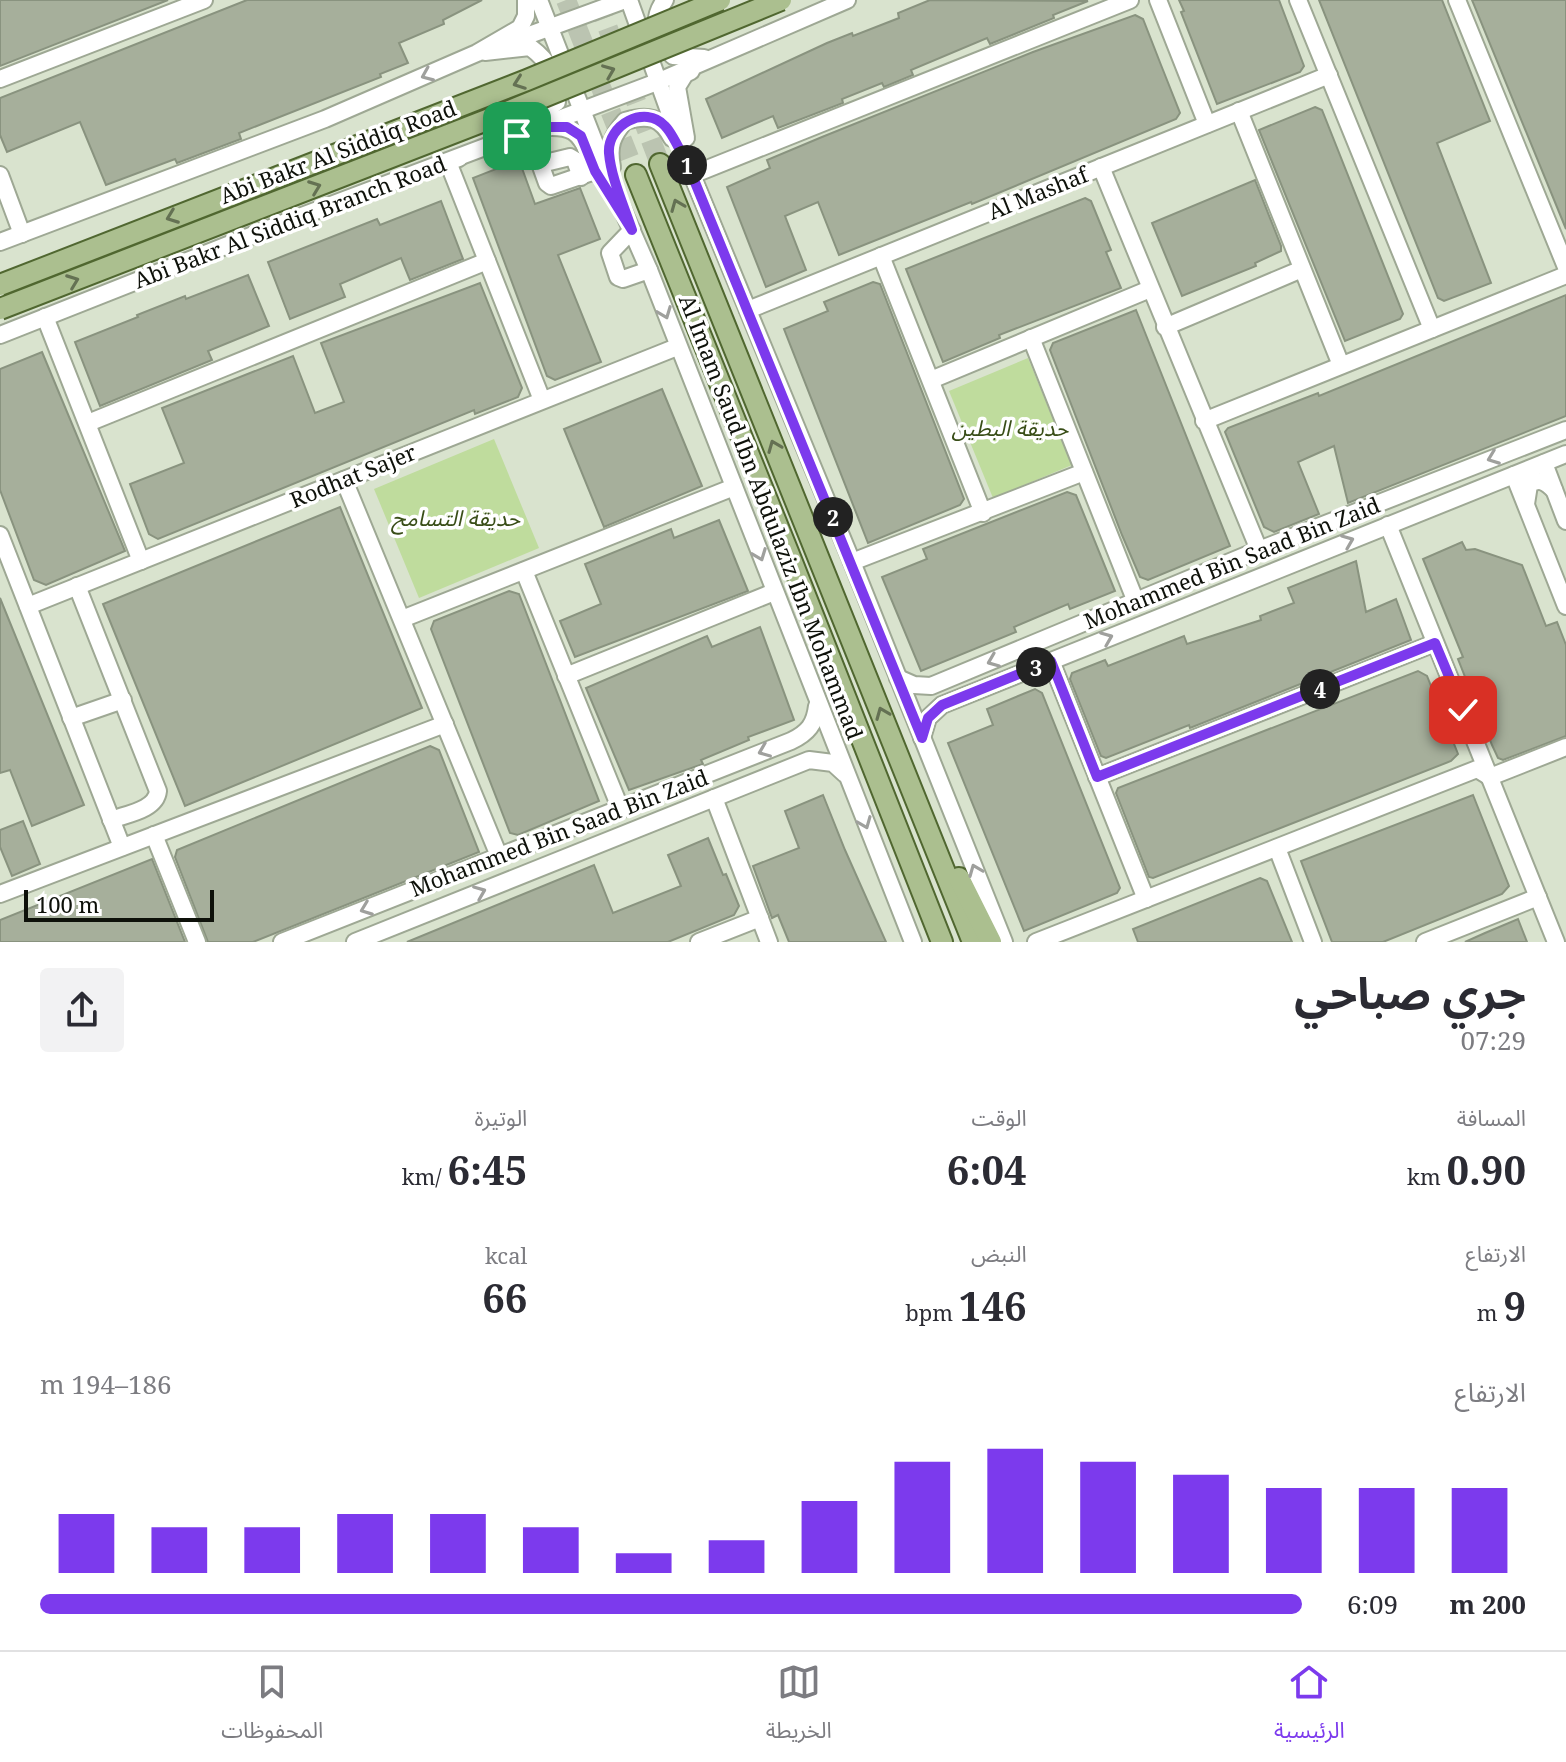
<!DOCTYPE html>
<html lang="ar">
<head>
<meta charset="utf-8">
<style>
	:root { --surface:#fff; --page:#f2f2f3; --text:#2b2b33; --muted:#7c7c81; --line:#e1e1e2; --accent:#7c3aed }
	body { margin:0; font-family:"Noto Serif","Noto Sans Arabic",serif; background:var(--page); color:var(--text); direction:rtl; height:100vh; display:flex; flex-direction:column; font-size:30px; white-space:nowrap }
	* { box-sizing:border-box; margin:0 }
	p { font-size:26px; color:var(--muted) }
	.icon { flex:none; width:44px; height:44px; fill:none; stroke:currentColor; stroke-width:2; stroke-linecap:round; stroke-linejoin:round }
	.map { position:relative; height:942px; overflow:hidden; direction:ltr }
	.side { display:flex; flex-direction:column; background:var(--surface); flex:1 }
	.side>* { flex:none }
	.scale { position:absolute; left:24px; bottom:20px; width:190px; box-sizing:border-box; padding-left:8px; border:4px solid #0e110a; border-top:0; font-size:22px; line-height:28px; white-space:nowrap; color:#0e110a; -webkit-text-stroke:6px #fff; paint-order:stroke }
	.pin { position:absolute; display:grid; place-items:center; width:68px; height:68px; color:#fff; margin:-34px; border-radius:16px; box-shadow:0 4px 12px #0006 }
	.km { position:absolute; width:40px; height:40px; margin:-20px; border-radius:50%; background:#222; color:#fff; font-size:22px; line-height:40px; text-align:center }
	.round { display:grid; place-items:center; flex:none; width:84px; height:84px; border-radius:8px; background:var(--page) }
	.headline { display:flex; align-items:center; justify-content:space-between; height:136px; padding:0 40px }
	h1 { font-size:44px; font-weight:700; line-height:60px }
	.figures { display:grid; grid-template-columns:repeat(3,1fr); gap:12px; height:136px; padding:8px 40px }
	.figures div { display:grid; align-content:center }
	.figures b { font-size:40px; font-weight:700 }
	.figures small { font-size:22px; font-weight:400 }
	.figures p { font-size:22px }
	.chart { height:224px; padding:16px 40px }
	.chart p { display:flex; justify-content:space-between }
	.chart svg { width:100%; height:144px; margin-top:8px; stroke:var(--accent); stroke-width:6 }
	ul { padding:0 40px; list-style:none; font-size:26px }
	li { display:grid; grid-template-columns:128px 96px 1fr; align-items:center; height:60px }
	li i { height:20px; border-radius:10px; background:var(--accent) }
	.tab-bar { display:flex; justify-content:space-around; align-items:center; height:112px; border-top:2px solid var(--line); background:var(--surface); font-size:22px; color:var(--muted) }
	.tab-bar a { display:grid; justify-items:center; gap:4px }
	.tab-bar .on { color:var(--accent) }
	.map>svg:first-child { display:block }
	.green { fill:#bfdc9d }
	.building { fill:#a6af9b; stroke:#89937f; stroke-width:2 }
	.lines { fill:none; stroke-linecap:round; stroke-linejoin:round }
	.major-tunnel { stroke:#bbc4b1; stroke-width:20; stroke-dasharray:20 10; stroke-linecap:butt }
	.minor-casing { stroke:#9ea894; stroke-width:20 }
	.major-casing { stroke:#506730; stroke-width:24 }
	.minor { stroke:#fff; stroke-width:16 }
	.major { stroke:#abbf8f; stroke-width:20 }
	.major-bridge-casing { stroke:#506730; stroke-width:24; stroke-linecap:butt }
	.major-bridge { stroke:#abbf8f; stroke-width:20 }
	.oneway { stroke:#647153 }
	.oneway2 { stroke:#9fa09d }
	.route-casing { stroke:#fff; stroke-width:16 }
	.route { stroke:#7c3aed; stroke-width:10 }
	.labels { text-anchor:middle; stroke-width:7; stroke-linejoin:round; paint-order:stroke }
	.street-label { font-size:22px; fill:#0e110a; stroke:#fff }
	.park-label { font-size:22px; font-style:italic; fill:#394e18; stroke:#fff }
</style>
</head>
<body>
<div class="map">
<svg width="1566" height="942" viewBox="0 0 1566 942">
	<rect width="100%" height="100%" fill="#d9e3ce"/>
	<g class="green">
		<polygon points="1028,358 1072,465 993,498 949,391"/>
		<polygon points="494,439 539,548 419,598 374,489"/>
	</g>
	<g class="building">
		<polygon points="0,0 168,0 0,66"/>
		<polygon points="247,0 482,0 443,20 444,24 399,43 408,63 380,74 381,77 239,133 241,139 177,163 175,159 106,185 80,122 7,152 0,135 0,98"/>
		<polygon points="930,0 1088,1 1053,15 1054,18 990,44 987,38 911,70 913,75 884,87 882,83 842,99 843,103 778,128 773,116 722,138 706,99 827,43 852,33 853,36 899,18 898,13"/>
		<polygon points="1179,0 1279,0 1304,66 1300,72 1217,104 1181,12 1184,11"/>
		<polygon points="1319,0 1442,0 1490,121 1437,143 1491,283 1444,301 1438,298"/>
		<polygon points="1472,0 1566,0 1566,229"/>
		<polygon points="1135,15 1143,19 1161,65 1180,113 1176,119 972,204 971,202 839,255 818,202 785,216 806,270 766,287 727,187 770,168 767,160 822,137 1033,52"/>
		<polygon points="1315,107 1322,110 1403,314 1400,319 1345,341 1259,130"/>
		<polygon points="519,160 535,204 580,188 600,239 558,255 601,362 555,380 547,376 473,178"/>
		<polygon points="1255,180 1281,246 1281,251 1255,263 1256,266 1182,296 1152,223"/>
		<polygon points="1085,198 1091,201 1111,250 1106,252 1121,288 999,335 1000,338 943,362 906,269"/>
		<polygon points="441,201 463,259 410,280 401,258 340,284 345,297 290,319 268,262 377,219 380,225"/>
		<polygon points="248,275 269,326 208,351 212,360 100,406 75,342 138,317 137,315 185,296 186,299"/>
		<polygon points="873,282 880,284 964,499 960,505 868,543 784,329 828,311 824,302"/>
		<polygon points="480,283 522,388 518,397 475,414 474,410 158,539 149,534 130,484 184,463 162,408 293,356 315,413 344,402 321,343"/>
		<polygon points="1566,295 1566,416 1348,503 1334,446 1298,462 1319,514 1274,532 1264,527 1225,432 1228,428 1318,393 1319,396"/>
		<polygon points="1136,310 1230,546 1148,580 1140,577 1122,535 1050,350 1053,343"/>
		<polygon points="42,352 125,551 46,585 34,580 0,490 0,369"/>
		<polygon points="662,389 702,486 604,527 564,429"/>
		<polygon points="1067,492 1076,495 1115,591 1070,609 1068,604 1014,627 1016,632 921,671 882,577 927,559 923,549"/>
		<polygon points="340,507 422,708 185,806 103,604"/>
		<polygon points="719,520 748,591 575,657 560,621 601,604 585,564 671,529 674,538"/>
		<polygon points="1462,542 1466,550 1475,549 1522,565 1546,626 1557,622 1566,645 1566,736 1503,760 1498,758 1492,745 1458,659 1463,657 1423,559"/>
		<polygon points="1356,561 1366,612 1396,599 1411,640 1190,728 1189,725 1106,758 1101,756 1070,679 1072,673 1105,660 1108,666 1184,636 1187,644 1261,620 1260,616 1294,603 1288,588"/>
		<polygon points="509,591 519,594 599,801 518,835 510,833 431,629 434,621"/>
		<polygon points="0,598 84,805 32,826 10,770 0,773"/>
		<polygon points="760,627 794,720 748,737 749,740 701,760 703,764 629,790 586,688 707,636 712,647"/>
		<polygon points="1418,671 1427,676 1458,754 1451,761 1153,878 1149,877 1116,793 1118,788"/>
		<polygon points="1035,689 1042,693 1120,888 1117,893 1024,931 948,743 993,725 987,709"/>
		<polygon points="430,746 439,750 479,852 253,942 208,942 175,857 177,850"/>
		<polygon points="823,795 845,850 886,942 789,942 778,915 772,918 753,866 799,848 785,811"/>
		<polygon points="1473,795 1509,886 1502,894 1383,942 1332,942 1301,861"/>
		<polygon points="23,821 40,864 12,876 0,847 0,830"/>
		<polygon points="708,838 723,875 726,874 739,906 734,915 668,942 407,942 594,865 613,913 681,886 668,855"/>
		<polygon points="152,859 185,942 0,942 0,920"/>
		<polygon points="1260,878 1267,881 1292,942 1138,942 1133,929"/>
		<polygon points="1518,919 1527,942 1465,942 1485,933"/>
	</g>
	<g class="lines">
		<g class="major-tunnel">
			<polyline points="566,0 636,175"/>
			<polyline points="597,0 660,164"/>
		</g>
		<g class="minor-casing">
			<g id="minor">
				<polyline points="539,0 606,172 649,270 913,942"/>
				<polyline points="629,0 692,175 852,562 1004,942"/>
				<path d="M665 0C650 20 657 39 673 56L704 58"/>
				<polyline points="1158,0 1207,124"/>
				<polyline points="1298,0 1432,329"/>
				<polyline points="1457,0 1566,267"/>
				<polyline points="510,42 625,0"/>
				<path d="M485 52 530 47C550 62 558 77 557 102L526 125"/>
				<polyline points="0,79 204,0"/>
				<polyline points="1239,111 1341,365"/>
				<path d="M548 127C571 126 579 132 588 152"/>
				<polyline points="517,136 533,144 547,183 551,186 595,171"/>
				<polyline points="686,138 677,87 685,74 691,71"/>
				<polyline points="459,158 448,162 542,400"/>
				<polyline points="541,164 570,157 575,160 581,177"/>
				<path d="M612 167C608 146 612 136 625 121 648 114 661 117 672 138"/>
				<polyline points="1101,167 1259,550"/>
				<polyline points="0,175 22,234"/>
				<polyline points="692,175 1130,0"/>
				<polyline points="632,230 610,253 618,277 623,279 649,270"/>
				<polyline points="0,242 325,119 477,53 520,28 526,16 526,0"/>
				<polyline points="881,256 983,513"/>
				<polyline points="748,310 1329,75"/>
				<polyline points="45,317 141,561"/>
				<polyline points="1165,327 1302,269"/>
				<polyline points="0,335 286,222 657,82 847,0"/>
				<polyline points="1031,338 1136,602"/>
				<polyline points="931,380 1150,289"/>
				<polyline points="1204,421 1566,275"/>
				<polyline points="88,423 487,261"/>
				<polyline points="1544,463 1566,521"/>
				<polyline points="1514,475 1566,606"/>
				<polyline points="344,480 499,856"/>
				<path d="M1526 504 1529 485C1539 477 1546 482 1554 490"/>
				<polyline points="1388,525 1556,942"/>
				<polyline points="0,535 122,847"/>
				<polyline points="852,562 1084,472"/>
				<polyline points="524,571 621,810"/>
				<path d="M77 586 158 791C156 810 127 814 111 820"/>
				<polyline points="28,606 677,347"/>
				<polyline points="402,619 734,487"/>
				<polyline points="1051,661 1146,899"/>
				<polyline points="566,676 774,592"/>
				<polyline points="898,678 914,685 931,686 1259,550 1566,430"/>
				<polyline points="71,718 123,700"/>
				<polyline points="922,738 928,718 942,705 1566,454"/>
				<polyline points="1097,777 1435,643"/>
				<polyline points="714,798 769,942"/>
				<polyline points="154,835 197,942"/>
				<polyline points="1277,848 1313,942"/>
				<polyline points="0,894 445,724"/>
				<path d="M282 942 791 741C808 733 815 724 817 706"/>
				<polyline points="355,942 809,760 833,763 845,774"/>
				<polyline points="699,942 760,918"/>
				<polyline points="1036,942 1477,769 1490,777 1566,747"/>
				<polyline points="1425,942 1538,897"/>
			</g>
		</g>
		<g class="major-casing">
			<g id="major">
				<polyline points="660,164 973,942"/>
				<polyline points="636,175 788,552 942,942"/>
				<polyline points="959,878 991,942"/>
			</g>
		</g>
		<use href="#minor" class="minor"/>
		<use href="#major" class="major"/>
		<g class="major-bridge-casing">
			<g id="major-bridge">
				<polyline points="0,285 527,80 720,0"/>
				<polyline points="0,309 497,116 781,0"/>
			</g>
		</g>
		<use href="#major-bridge" class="major-bridge"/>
	</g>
	<defs><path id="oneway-chevron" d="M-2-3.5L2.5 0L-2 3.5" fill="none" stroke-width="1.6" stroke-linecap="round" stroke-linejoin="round" transform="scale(2)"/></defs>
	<g class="oneway">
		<use href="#oneway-chevron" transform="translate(609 71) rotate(-22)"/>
		<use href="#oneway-chevron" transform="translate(519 83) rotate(160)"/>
		<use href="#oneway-chevron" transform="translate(315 187) rotate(-21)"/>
		<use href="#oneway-chevron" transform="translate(677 205) rotate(-112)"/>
		<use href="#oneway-chevron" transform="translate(172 217) rotate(159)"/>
		<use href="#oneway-chevron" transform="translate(73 281) rotate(-21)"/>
		<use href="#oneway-chevron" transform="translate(774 446) rotate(-112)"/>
		<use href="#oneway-chevron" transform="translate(882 713) rotate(-112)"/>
	</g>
	<g class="oneway2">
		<use href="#oneway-chevron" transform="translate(427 75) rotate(157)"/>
		<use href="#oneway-chevron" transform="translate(665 313) rotate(69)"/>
		<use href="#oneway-chevron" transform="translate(1493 458) rotate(159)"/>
		<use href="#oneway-chevron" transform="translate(1348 541) rotate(-22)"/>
		<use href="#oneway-chevron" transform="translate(760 555) rotate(69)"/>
		<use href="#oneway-chevron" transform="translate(1107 638) rotate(-22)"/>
		<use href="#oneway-chevron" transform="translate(993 661) rotate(158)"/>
		<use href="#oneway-chevron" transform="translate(764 751) rotate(158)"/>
		<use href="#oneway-chevron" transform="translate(865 823) rotate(68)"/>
		<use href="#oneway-chevron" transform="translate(975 870) rotate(-112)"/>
		<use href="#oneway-chevron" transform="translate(480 892) rotate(-22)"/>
		<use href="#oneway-chevron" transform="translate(366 909) rotate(159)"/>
	</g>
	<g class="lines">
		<g class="route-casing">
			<path id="route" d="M517 136 551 127H567L581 136 595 171 632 230C624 206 611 178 609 153 607 125 645 104 665 126 675 136 685 162 692 175L922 738 928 718 942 705 1051 661 1097 777 1435 643 1463 710"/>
		</g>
		<use href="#route" class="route"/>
	</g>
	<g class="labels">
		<g class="street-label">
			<text transform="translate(338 152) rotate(-21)" y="8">Abi Bakr Al Siddiq Road</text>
			<text transform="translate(1038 193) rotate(-22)" y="8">Al Mashaf</text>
			<text transform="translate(290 222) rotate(-21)" y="8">Abi Bakr Al Siddiq Branch Road</text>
			<text transform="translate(353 476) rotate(-22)" y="8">Rodhat Sajer</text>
			<text transform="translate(771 517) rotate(69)" y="8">Al Imam Saud Ibn Abdulaziz Ibn Mohammad</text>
			<text transform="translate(1232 563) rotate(-22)" y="8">Mohammed Bin Saad Bin Zaid</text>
			<text transform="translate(559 833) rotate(-21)" y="8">Mohammed Bin Saad Bin Zaid</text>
		</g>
		<g class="park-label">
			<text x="1010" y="436">حديقة البطين</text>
			<text x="456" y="526">حديقة التسامح</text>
		</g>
	</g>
</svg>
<div class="scale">100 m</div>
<div class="pin" style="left:517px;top:136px;background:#1e9e55"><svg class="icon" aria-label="arrive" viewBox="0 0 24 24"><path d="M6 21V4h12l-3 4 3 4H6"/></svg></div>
<div class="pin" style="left:1463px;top:710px;background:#d93025"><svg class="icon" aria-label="check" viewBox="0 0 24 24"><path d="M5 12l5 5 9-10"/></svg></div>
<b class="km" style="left:687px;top:165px">1</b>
<b class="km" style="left:833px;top:517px">2</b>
<b class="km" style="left:1036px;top:667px">3</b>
<b class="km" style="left:1320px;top:689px">4</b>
</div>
<section class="side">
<div class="headline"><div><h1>جري صباحي</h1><p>07:29</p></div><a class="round"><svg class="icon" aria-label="share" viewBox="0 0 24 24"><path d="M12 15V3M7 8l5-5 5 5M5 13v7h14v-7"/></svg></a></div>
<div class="figures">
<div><p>المسافة</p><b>0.90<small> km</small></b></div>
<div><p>الوقت</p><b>6:04</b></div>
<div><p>الوتيرة</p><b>6:45<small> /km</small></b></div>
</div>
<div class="figures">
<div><p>الارتفاع</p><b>9<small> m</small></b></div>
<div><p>النبض</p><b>146<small> bpm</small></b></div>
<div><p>kcal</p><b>66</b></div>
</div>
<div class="chart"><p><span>الارتفاع</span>186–194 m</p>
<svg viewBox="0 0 160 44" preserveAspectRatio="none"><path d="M5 44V26M15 44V30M25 44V30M35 44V26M45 44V26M55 44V30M65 44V38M75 44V34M85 44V22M95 44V10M105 44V6M115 44V10M125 44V14M135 44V18M145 44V18M155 44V18"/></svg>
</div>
<ul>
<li><b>200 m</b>6:09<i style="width:100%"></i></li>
</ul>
</section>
<nav class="tab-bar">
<a class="on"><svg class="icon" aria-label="home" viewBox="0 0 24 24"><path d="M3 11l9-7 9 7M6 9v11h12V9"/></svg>الرئيسية</a>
<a><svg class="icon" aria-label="map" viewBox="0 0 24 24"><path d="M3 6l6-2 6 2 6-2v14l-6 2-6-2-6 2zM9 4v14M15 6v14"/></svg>الخريطة</a>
<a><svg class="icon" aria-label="saved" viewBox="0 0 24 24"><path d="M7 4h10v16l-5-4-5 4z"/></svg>المحفوظات</a>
</nav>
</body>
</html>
